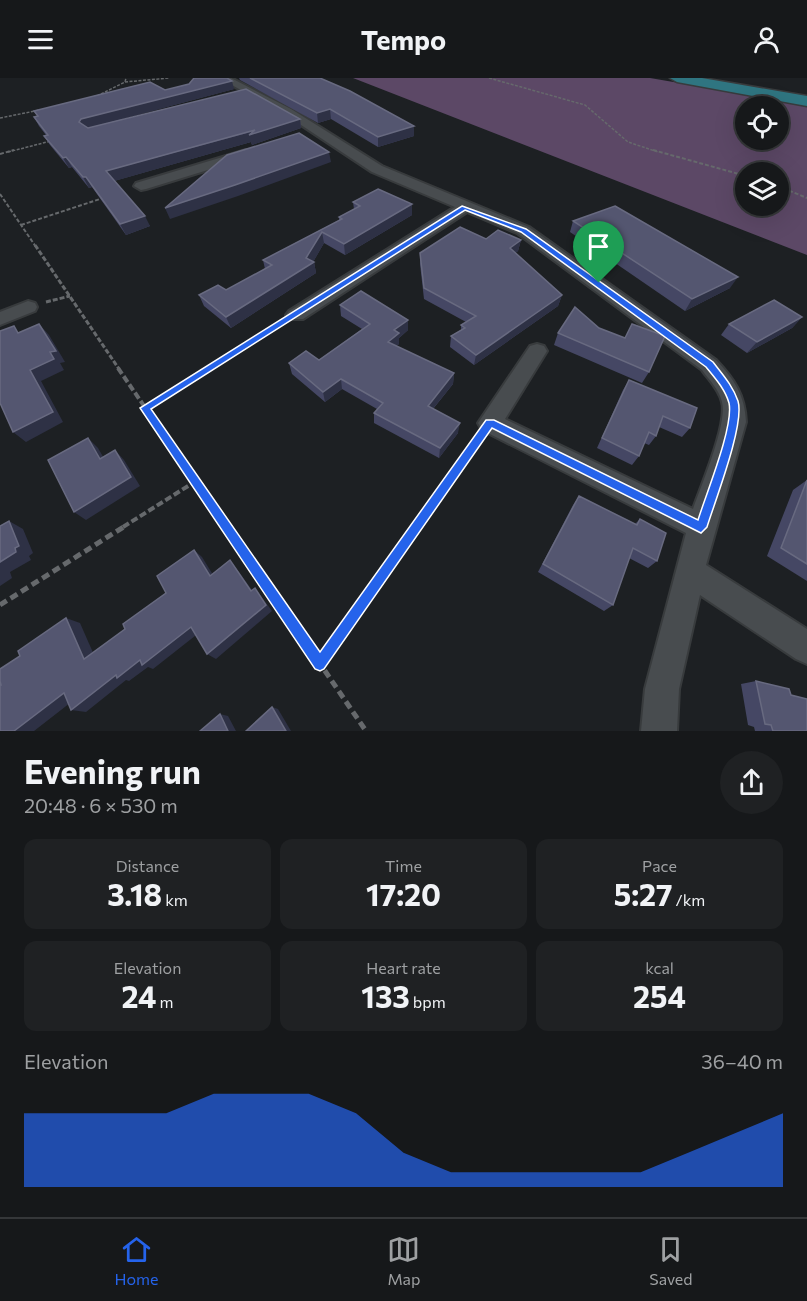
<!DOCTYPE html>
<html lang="en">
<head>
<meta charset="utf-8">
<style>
	:root { --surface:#16181a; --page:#1f2123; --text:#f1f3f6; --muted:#9ea0a2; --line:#353739; --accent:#2563eb }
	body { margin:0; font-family:Commissioner,sans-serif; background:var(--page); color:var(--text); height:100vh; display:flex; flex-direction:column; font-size:22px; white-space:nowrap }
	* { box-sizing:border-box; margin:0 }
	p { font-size:20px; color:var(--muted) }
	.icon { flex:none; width:33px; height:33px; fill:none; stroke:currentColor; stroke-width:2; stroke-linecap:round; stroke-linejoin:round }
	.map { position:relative; height:653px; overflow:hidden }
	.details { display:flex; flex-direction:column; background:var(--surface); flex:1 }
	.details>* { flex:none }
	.fabs { position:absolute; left:735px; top:18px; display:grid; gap:12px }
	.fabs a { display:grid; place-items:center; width:54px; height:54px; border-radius:50%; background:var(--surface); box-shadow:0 6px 24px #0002,0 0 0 2px var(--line); font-size:30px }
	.pin { position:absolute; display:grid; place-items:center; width:51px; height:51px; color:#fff; margin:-62px -26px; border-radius:50% 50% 50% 0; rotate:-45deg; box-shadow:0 0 6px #0007 }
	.pin .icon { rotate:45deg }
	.round { display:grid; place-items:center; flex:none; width:63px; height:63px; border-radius:32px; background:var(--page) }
	.summary { display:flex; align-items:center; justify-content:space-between; height:102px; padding:0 24px }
	h1 { font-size:33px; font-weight:700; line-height:45px }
	.stats { display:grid; grid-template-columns:repeat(3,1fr); gap:9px; height:102px; padding:6px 24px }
	.stats div { display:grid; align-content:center; border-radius:12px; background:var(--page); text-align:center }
	.stats b { font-size:30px; font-weight:700 }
	.stats small { font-size:16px; font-weight:400 }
	.stats p { font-size:16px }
	.chart { height:168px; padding:12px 24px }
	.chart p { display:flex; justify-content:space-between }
	.chart svg { width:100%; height:108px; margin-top:6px; fill:var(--accent); opacity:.7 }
	header { display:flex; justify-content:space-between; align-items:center; height:78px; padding:0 24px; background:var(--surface); font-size:27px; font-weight:700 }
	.tab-bar { display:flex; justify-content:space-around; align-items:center; height:84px; border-top:2px solid var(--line); background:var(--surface); font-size:16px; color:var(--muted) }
	.tab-bar a { display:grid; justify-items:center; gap:3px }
	.tab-bar .on { color:var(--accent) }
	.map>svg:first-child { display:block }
	.forest { fill:#5c4866; fill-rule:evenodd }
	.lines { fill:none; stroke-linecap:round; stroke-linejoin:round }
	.street-casing { stroke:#383b3d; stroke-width:4 }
	.primary-casing { stroke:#383b3d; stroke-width:3 }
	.path-far4 { stroke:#66696c; stroke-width:1.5; stroke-dasharray:3 1.5; stroke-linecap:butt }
	.path-far3 { stroke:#66696c; stroke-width:2; stroke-dasharray:4 2; stroke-linecap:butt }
	.path-far2 { stroke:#66696c; stroke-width:3; stroke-dasharray:5 2; stroke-linecap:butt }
	.path-far1 { stroke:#66696c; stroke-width:4; stroke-dasharray:7 3; stroke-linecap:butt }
	.path { stroke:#66696c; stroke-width:5; stroke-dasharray:8 4.5; stroke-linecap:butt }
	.street { fill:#484c4f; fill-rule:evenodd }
	.primary { fill:#2f7581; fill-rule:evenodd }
	.wall { fill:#454764 }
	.shaded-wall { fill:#2e3145 }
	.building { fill:#545670; stroke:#686a80; stroke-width:1.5 }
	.route { fill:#2563eb; stroke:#fff; stroke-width:1.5; fill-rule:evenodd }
</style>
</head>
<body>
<header><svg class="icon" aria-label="menu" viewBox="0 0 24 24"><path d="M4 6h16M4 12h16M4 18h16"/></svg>Tempo<svg class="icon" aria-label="person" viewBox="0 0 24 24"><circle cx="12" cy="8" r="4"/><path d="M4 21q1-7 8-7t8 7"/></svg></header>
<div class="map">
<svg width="807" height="653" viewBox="0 0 807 653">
	<rect width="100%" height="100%" fill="#1d2023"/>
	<path class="forest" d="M353 0H650L807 27V177ZM746 28H778V62H746ZM746 94H778V128H746Z"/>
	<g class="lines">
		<g class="street-casing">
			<g id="street">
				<path d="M219 0H231L291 31 382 88 529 149 716 282C734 301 745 317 746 344L706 487 807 551V586L796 581 700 517 679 611 677 653H641L645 611 686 455 482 352 478 345 530 268 537 266 544 268 547 273 505 341 693 431C701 408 728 345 722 324 719 311 709 302 702 292L517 155 467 134 303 241H289L286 237 289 233 455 129 372 94 283 35Z"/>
				<polygon points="246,72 250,73 250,79 146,111 141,112 134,108 136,105"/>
				<polygon points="28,223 35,225 37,229 35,233 0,247 0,234"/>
			</g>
		</g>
		<g class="primary-casing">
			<polygon id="primary" points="670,0 702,0 807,18 807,28 677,4"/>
		</g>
		<g class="path-far4">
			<polyline points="489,0 585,27 628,64 658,74"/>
			<polyline points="125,4 169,0"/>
			<polyline points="97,18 125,4 126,0"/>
			<polyline points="0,40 40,32"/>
			<polyline points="8,74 51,63"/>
		</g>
		<g class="path-far3">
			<polyline points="653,72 746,98"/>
			<polyline points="0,76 14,72"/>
			<polyline points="778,108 807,120"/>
			<polyline points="0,116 36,169"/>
			<polyline points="21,147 103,120"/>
		</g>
		<g class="path-far2">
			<polyline points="35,167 119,291"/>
			<polyline points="46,224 70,218"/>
			<polyline points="208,291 280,247"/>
		</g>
		<g class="path-far1">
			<polyline points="118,290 227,449"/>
			<polyline points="145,330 211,290"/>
			<polyline points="123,449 196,403"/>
			<polyline points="417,449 478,363"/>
		</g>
		<g class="path">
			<polyline points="226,448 366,653"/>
			<polyline points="0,527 125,448"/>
			<polyline points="320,586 418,448"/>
		</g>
		<use href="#street" class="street"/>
		<use href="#primary" class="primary"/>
	</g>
	<g class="wall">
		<polygon points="239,0 320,0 414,48 414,58 378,69 331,41 318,45 240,2"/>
		<polygon points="234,11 121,41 300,41 301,50 252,67 251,64 114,103 150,148 126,157 92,109 89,110 72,89 69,90 50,67 44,58 46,57 39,48 34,39 37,38 34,33 165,12"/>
		<polygon points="353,124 412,137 345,177 324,165 313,184 314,184 316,195 231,250 204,228 199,217 226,212 265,191 263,182 339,142 339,139 354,131"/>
		<polygon points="573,143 730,210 685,233 570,154"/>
		<polygon points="486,161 521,162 518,173 515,175 562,217 558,228 474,287 450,269 451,258 461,252 461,247 466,244 424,221 420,186 420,175"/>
		<polygon points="340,227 408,252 399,260 399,266 396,268 454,295 453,306 433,331 458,355 439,380 374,345 374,335 377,331 342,311 325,324 292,296 289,285 319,282 362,251 341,238"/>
		<polygon points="802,239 792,250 747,275 721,257 729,246"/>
		<polygon points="599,250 649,294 642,305 554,267 558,255"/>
		<polygon points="629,302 690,350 682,359 659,349 656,358 649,367 644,365 639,378 632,387 597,370 623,312"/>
		<polygon points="807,402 807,503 767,478 793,412"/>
		<polygon points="579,418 635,446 640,441 657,483 648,490 629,480 613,527 604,533 538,494 573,427"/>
		<polygon points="756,603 791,617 807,653 755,653 754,649 748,647 741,606"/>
	</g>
	<g class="shaded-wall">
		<polygon points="232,3 234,11 85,51 79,44 81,41"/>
		<polygon points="330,31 331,41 318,45 317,35"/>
		<polygon points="300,41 301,50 252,67 251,64 111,104 106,93"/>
		<polygon points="414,48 414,58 378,69 378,59"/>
		<polygon points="329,74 331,84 238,118 170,141 165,130"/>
		<polygon points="66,79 72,89 69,90 63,80"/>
		<polygon points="83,99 86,99 92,109 89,110"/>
		<polygon points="412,126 412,137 345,177 344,166"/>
		<polygon points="145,138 150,148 126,157 120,146"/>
		<polygon points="322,154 324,165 312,186 314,184 316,195 231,250 226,239 306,180"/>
		<polygon points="521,162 518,173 508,181 510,170"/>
		<polygon points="738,199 730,210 685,233 692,221"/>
		<polygon points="562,217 558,228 474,287 476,277"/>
		<polygon points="802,239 792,250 747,275 757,264"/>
		<polygon points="408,242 408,252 399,260 399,266 388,275 388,264 394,252"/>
		<polygon points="39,246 49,257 65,284 60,285 64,292 41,303 63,344 26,364 13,354 30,292"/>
		<polygon points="454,295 453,306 427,338 428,328"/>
		<polygon points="341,301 342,311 325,324 323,314"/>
		<polygon points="460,345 458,355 439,380 440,370"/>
		<polygon points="88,360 98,370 110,391 100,381"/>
		<polygon points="115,372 124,382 140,408 86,442 74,434"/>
		<polygon points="9,443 23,451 33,475 29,478 31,482 10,494 12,500 0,508 0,484"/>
		<polygon points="194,472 202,479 218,505 210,498"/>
		<polygon points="230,482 236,490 257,519 251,513"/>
		<polygon points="255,510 272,533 216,581 207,576"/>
		<polygon points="66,540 80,545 98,586 84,581"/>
		<polygon points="191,549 200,554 153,591 148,589 129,603 126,602 86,634 71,632 116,597"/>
		<polygon points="64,615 79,618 34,653 14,653"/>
		<polygon points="272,629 278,631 291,653 286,653"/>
		<polygon points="220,636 228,638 236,653 228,653"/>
	</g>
	<g class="building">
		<polygon points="194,0 227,0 232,3 81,41 79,44 88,50 246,11 300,41 249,57 255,52 106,93 145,138 120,146 86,99 83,99 66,79 63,80 44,58 48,57 34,39 38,38 34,33 150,4 165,12 189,6"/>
		<polygon points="250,0 320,0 350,13 414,48 378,59 330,31 317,35"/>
		<polygon points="299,55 329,74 235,107 165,130 227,77"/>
		<polygon points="378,111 412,126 344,166 322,154 306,180 314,184 226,239 199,217 218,207 226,212 272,187 263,182 342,141 339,139 360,128 353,124"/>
		<polygon points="615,128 738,199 692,221 573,143"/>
		<polygon points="460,149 486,161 498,152 521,162 510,170 562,217 476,277 451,258 465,250 461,247 476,238 424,210 420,175"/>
		<polygon points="361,213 408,242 394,252 399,255 388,264 454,295 428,328 460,345 440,370 374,335 383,325 341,301 323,314 289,285 306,273 319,282 370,246 340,227"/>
		<polygon points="774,222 802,239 757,264 729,246"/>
		<polygon points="575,229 599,250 625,260 632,246 665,258 649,294 558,255"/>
		<polygon points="39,246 56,273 50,274 54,281 30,292 53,334 13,354 0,325 0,253 14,248 18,255"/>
		<polygon points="629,302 697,330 690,350 663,338 656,358 649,354 639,378 602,360"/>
		<polygon points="88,360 100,381 115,372 131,399 74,434 48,382"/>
		<polygon points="807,402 807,486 781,470"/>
		<polygon points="579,418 637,447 640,441 666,455 657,483 633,470 613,527 543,486"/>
		<polygon points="9,443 19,468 15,470 16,474 0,484 0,448"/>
		<polygon points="194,472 210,498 230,482 251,513 255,510 266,527 207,576 191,549 142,587 140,582 117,600 116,597 71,632 64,615 14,653 0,653 0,607 1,607 0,603 0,591 20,578 18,573 66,540 84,581 125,551 123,546 166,515 157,498"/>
		<polygon points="756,603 789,611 791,617 807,621 807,653 773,653 771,647 765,646"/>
		<polygon points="272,629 286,653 246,653"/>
		<polygon points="220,636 228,653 200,653"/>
	</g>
	<path class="route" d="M462 128 526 151 713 284C723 297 733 308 738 323 745 346 715 423 707 449L701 455 697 453 492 350 324 591 320 593 315 591 140 330ZM465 132 521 154 706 289C715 300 725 311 729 325 734 348 706 416 698 442L494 342H486L320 574 151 331Z"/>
</svg>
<div class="fabs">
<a><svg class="icon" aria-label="locate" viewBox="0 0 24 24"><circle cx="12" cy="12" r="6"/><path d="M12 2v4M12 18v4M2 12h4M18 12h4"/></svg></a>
<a><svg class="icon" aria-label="layers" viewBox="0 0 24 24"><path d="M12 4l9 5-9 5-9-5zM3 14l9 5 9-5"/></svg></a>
</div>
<div class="pin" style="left:599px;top:205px;background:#1e9e55"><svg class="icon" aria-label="arrive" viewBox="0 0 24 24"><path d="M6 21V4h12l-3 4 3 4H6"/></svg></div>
</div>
<section class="details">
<div class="summary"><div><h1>Evening run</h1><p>20:48 · 6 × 530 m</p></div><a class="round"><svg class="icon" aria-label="share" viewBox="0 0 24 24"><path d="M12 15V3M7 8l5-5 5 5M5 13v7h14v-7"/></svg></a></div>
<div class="stats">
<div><p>Distance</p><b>3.18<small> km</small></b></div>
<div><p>Time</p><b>17:20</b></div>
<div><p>Pace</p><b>5:27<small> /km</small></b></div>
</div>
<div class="stats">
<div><p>Elevation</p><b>24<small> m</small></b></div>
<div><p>Heart rate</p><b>133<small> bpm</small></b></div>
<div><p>kcal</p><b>254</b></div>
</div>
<div class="chart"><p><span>Elevation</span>36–40 m</p>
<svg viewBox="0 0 160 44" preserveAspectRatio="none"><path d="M0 44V14L10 14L20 14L30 14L40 6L50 6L60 6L70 14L80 30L90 38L100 38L110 38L120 38L130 38L140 30L150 22L160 14V44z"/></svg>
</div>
</section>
<nav class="tab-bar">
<a class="on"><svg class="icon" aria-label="home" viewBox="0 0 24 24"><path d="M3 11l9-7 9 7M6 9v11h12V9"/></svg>Home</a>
<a><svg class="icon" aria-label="map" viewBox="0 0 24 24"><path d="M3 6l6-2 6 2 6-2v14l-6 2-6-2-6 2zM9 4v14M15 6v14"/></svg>Map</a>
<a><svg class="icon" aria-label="saved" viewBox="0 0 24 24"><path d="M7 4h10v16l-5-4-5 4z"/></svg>Saved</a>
</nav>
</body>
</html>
